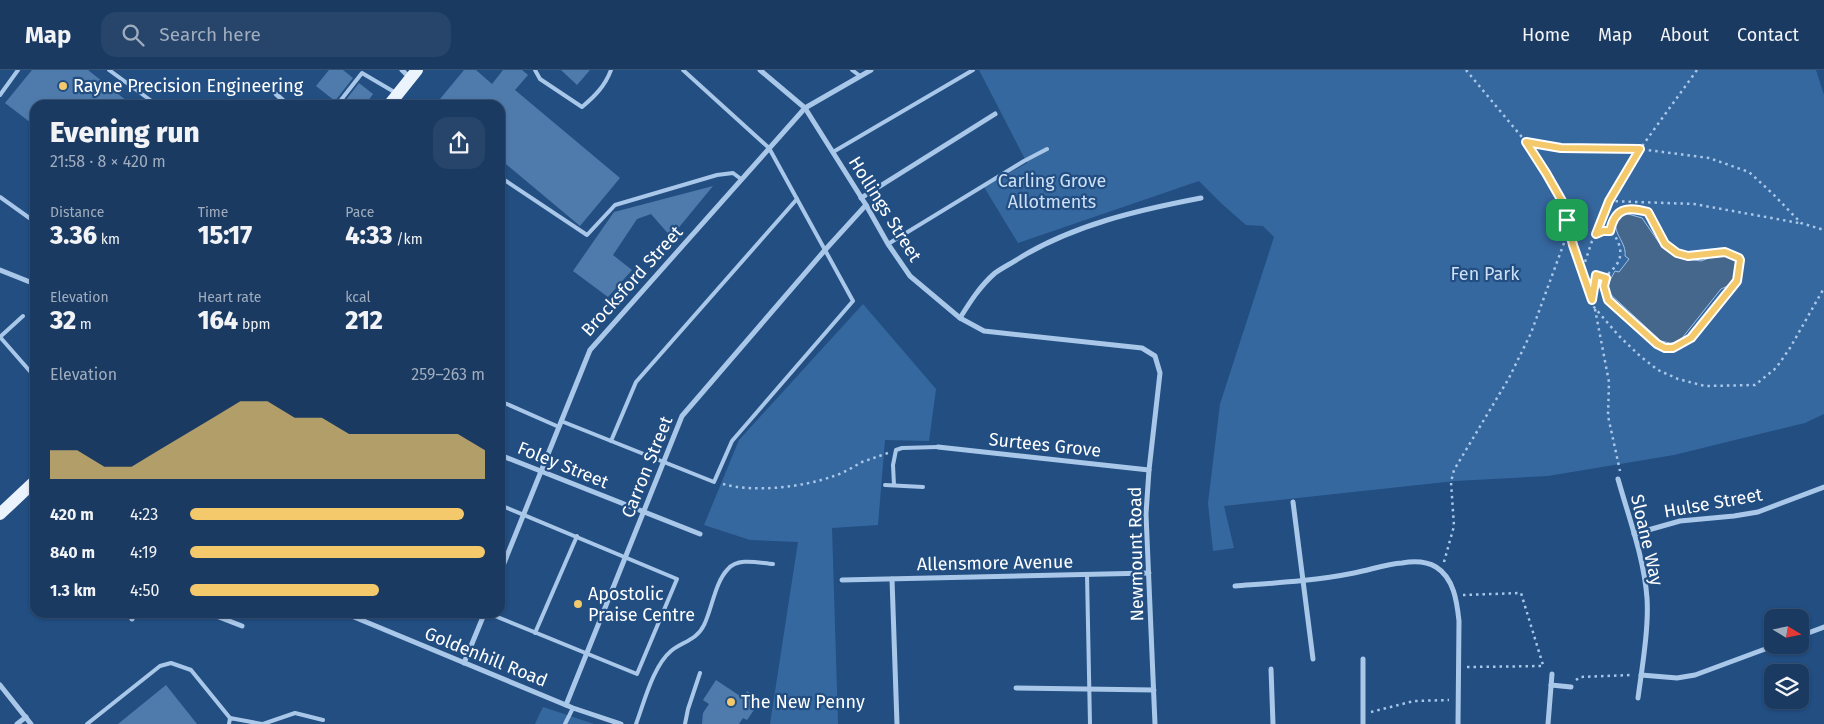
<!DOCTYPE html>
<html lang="en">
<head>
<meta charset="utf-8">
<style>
	:root { --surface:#1a3a62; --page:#27456b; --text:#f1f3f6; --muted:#9fadbe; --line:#385477; --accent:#f3c96c }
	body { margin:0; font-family:"Fira Sans",sans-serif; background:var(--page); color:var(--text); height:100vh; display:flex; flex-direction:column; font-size:19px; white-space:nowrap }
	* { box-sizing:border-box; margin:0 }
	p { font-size:16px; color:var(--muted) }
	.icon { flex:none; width:28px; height:28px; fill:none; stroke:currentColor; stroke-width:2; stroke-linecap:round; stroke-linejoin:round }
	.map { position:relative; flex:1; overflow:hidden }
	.side { position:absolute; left:30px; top:30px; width:475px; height:518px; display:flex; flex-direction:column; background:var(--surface); border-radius:15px; box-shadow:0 1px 4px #0004,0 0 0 1px var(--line) }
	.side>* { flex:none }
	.needle { width:32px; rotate:100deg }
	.fabs { position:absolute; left:1764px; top:539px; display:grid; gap:10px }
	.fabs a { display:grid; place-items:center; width:45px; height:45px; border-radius:10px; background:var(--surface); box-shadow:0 1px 4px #0004,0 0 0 1px var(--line); font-size:25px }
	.pin { position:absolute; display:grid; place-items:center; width:42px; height:42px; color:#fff; margin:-21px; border-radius:10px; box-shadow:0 2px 8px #0006 }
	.round { display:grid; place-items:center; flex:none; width:52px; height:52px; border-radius:15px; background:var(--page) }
	.overview { display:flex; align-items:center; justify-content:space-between; height:85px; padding:0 20px }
	h1 { font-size:28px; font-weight:800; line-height:38px }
	.metrics { display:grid; grid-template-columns:repeat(3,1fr); gap:8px; height:85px; padding:5px 20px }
	.metrics div { display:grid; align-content:center }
	.metrics b { font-size:25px; font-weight:800 }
	.metrics small { font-size:14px; font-weight:400 }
	.metrics p { font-size:14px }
	.chart { height:140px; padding:10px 20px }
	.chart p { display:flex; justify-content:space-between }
	.chart svg { width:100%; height:90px; margin-top:5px; fill:var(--accent); opacity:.7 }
	ul { padding:0 20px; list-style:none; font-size:16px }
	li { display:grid; grid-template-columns:80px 60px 1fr; align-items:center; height:38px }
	li i { height:12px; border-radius:6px; background:var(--accent) }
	header { display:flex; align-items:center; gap:30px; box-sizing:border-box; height:70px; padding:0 25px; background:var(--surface); border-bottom:1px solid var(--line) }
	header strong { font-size:24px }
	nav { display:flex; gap:28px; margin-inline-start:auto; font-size:18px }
	.search { width:350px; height:45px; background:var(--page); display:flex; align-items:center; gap:12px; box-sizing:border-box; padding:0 18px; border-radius:15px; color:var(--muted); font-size:19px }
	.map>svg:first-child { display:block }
	.green { fill:#3668a0 }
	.water { fill:#46678c; stroke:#9dc2e9 }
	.building { fill:#4f7bac }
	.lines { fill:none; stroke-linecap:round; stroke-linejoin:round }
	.path { stroke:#a9c7e8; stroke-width:2.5; stroke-dasharray:2.5 4; stroke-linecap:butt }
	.lane { stroke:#a9c7e8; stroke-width:4 }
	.street { stroke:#a9c7e8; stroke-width:5 }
	.primary { stroke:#ebf3fd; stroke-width:12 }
	.route-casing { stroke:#fff; stroke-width:10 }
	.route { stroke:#f3c96c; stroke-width:6 }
	.poi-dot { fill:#f3c96c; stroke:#224e82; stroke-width:2 }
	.labels { text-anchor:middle; stroke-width:4.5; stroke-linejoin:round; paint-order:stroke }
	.poi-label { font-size:18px; fill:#fff; stroke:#224e82; text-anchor:start }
	.park-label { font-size:18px; fill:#cde0f6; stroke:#224e82 }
	.street-label { font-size:18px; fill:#fff; stroke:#224e82 }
</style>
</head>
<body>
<header>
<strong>Map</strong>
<div class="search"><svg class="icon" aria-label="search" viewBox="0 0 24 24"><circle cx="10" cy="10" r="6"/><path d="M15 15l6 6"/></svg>Search here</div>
<nav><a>Home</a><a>Map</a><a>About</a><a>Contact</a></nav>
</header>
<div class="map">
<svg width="1824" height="654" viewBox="0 0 1824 654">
	<rect width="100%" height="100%" fill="#224e82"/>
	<g class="green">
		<polygon points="979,0 1816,0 1824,25 1824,344 1805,353 1674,385 1548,406 1455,411 1224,436 1234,478 1213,481 1208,433 1220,334 1274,167 1263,156 1246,155 1222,134 1199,111 1018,173 984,117 1027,93"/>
		<polygon points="863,234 936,319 929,371 885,370 878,455 832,458 838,654 770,654 798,472 750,470 704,455 739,370"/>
		<polygon points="543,637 594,654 535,654"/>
	</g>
	<path class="water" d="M1628 144 1642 148 1660 174 1676 187 1701 191 1719 184 1739 190 1734 213 1721 219 1679 272 1670 273 1661 271 1608 222V214L1615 201 1619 202 1629 189 1625 186C1627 172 1611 163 1617 148Z"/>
	<g class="building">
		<polygon points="32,0 88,0 132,35 35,35 35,56 5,33"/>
		<polygon points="329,0 343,0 353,8 335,31 316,16"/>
		<polygon points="464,0 476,0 492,14 503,0 522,0 528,5 515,20 620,108 580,156 500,89 500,35 435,35"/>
		<polygon points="561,0 590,0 577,15"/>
		<polygon points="359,13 373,24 365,35 342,35"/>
		<polygon points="713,116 671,167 651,144 637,149 613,185 632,200 608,227 573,201 614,142"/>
		<polygon points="716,610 743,628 747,621 758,628 753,635 756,637 747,650 743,648 739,654 702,654 703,643 709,634 703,630"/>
		<polygon points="166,615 197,654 118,654"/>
	</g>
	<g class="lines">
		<g class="path">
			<polyline points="1466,0 1526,72 1546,103 1562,131 1573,175 1594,237 1619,266 1640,286 1658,300 1678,309 1705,316 1755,315 1776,298 1790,278 1824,218"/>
			<polyline points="1526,72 1561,79 1640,79 1709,88 1749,102 1773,124 1801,153 1824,160"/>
			<polyline points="1609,131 1694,134 1799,153"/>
			<path d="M1641 140 1648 142 1665 175 1677 183 1689 186 1725 182 1739 187 1740 191 1737 211 1730 220 1691 268 1673 278H1665L1657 274 1608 230C1604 223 1602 214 1606 207 1609 202 1614 199 1617 194 1624 184 1619 168 1610 161 1615 140 1621 140 1641 140Z"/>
			<polyline points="1597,164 1603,161 1610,161"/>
			<polyline points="1583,198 1592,171 1597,164 1609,131 1640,79 1697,0"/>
			<polyline points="1592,229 1596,205 1605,207"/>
			<polyline points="1595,239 1609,312 1608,346 1620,401"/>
			<path d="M723 414C755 423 803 417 834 406 844 403 853 397 862 392 871 389 879 386 888 383"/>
			<polyline points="1444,492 1454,456 1451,412 1454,400 1509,308 1531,263 1564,173 1567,153"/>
			<polyline points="1463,525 1521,523 1543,595"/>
			<polyline points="1467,597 1544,596"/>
			<polyline points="1576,610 1580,607 1632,605"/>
			<polyline points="1371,642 1414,631 1449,630"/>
		</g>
		<g class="lane">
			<polyline points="109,0 157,35"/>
			<path d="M535 0 540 9 582 37C595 26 605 16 611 0"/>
			<polyline points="852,0 860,6"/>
			<polyline points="0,25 18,0"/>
			<polyline points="397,28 405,35"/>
			<polyline points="337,35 362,3 396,23"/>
			<polyline points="833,82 973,0"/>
			<polyline points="500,107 587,165 615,135 717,105 733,103 741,109"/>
			<polyline points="0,127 35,152"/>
			<polyline points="888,174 1024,91 1047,79"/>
			<polyline points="23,246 0,267 35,307"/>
			<polyline points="500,331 559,357"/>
			<polyline points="561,351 714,412 732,371 853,231 769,78 683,0"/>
			<polyline points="611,371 636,312 797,129"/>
			<polyline points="885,415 923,417"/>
			<polyline points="894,415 893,395 896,380 902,378 938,377"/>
			<polyline points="1087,504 1090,654"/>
			<polyline points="485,542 637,604 677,509 500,435"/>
			<polyline points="535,563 577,466"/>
			<polyline points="87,654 160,596 171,593 191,600 230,648"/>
			<polyline points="229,654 230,648 262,654"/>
			<polyline points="263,654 295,643 323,650"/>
			<polyline points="565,654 573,638"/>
			<path d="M636 654C644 633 653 596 671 581 682 572 697 570 704 555 712 539 715 512 728 499 738 487 759 493 773 494"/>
			<polyline points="685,654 688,639 700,603"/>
		</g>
		<g class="street">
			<polyline points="402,0 410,8"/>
			<polyline points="760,0 805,38 866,135 888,174 910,206 960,248 984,261 1142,278 1155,286 1160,303 1149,400 1146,444 1155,654"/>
			<polyline points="276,24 288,35"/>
			<polyline points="861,128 995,44"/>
			<polyline points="0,200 35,214"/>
			<path d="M960 248C970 232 980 216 995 203 1002 198 1010 194 1018 189 1073 155 1138 140 1201 128"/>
			<polyline points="938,377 1149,400"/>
			<polyline points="500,385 700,464"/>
			<path d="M1618 409C1629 448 1644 488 1647 528 1649 557 1642 598 1638 628"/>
			<polyline points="1293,432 1313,589"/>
			<polyline points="1634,464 1680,451 1734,446 1758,442 1824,417"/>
			<polyline points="500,503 590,280 805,38 871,0"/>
			<polyline points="892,509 897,654"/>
			<polyline points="842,510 1149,503"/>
			<path d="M1235 516C1275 513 1314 511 1354 503 1370 500 1386 494 1402 493 1414 491 1426 491 1436 497 1454 508 1457 532 1459 551L1458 654"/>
			<polyline points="206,542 242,556"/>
			<polyline points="342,542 573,638 621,654"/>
			<polyline points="132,549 135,542"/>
			<polyline points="1800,566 1824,557"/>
			<polyline points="1363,589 1363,654"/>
			<polyline points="464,593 485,542"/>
			<polyline points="1271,599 1273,654"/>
			<polyline points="1641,605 1677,608 1695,605 1776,575"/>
			<polyline points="0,615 31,654"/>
			<polyline points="1551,615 1571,617"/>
			<polyline points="1016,618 1154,620"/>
			<polyline points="566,635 682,346 825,180 866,135"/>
			<polyline points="17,654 26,647"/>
			<polyline points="1548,654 1552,604"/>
		</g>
		<g class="primary">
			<polyline points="389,35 417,0"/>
			<polyline points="0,444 35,411"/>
		</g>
	</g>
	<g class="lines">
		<g class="route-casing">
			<path id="route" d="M1526 72 1561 78 1640 79 1609 131 1596 164 1603 161H1610C1615 138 1627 136 1648 142L1665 174 1677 183 1688 186 1725 182 1739 188 1740 190 1737 211 1691 268 1673 278H1665L1657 274 1608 230 1604 216 1606 208 1596 205 1592 230 1573 175 1562 131 1546 103Z"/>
		</g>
		<use href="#route" class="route"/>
	</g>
	<g class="poi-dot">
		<circle cx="63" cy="16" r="5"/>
		<circle cx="578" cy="534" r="5"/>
		<circle cx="731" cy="632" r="5"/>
	</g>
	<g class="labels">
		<g class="poi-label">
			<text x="73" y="22">Rayne Precision Engineering</text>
			<text x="588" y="530">Apostolic<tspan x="588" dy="21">Praise Centre</tspan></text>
			<text x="741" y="638">The New Penny</text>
		</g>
		<g class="park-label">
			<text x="1052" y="117">Carling Grove<tspan x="1052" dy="21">Allotments</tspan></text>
			<text x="1485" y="210">Fen Park</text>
		</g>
		<g class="street-label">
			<text transform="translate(885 139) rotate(58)" y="6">Hollings Street</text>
			<text transform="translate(632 211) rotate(-48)" y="6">Brocksford Street</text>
			<text transform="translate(1045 375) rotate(6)" y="6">Surtees Grove</text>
			<text transform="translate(563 395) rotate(22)" y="6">Foley Street</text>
			<text transform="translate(647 397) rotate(-68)" y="6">Carron Street</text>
			<text transform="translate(1713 433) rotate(-10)" y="6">Hulse Street</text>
			<text transform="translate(1647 470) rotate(77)" y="6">Sloane Way</text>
			<text transform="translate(1136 484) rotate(-91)" y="6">Newmount Road</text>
			<text transform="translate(995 493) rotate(-1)" y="6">Allensmore Avenue</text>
			<text transform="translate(486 587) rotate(22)" y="6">Goldenhill Road</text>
		</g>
	</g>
</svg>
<div class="fabs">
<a><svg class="needle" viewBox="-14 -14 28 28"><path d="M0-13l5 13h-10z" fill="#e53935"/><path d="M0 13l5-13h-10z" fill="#9fadbe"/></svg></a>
<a><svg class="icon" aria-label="layers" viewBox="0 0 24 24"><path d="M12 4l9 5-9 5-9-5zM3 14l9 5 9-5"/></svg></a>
</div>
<div class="pin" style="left:1567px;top:150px;background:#1e9e55"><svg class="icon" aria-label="arrive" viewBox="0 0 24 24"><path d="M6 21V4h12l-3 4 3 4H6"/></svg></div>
<section class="side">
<div class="overview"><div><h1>Evening run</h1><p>21:58 · 8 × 420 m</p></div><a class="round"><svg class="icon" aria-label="share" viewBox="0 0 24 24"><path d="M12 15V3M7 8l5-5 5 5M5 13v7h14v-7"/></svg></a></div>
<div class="metrics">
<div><p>Distance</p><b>3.36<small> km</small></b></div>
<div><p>Time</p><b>15:17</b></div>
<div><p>Pace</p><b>4:33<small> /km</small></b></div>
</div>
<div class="metrics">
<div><p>Elevation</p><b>32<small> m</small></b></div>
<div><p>Heart rate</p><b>164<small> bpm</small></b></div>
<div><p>kcal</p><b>212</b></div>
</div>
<div class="chart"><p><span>Elevation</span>259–263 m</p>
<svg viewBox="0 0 160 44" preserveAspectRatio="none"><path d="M0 44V30L10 30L20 38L30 38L40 30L50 22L60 14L70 6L80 6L90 14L100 14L110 22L120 22L130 22L140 22L150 22L160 30V44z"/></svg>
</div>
<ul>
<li><b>420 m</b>4:23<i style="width:93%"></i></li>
<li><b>840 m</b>4:19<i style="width:100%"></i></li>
<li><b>1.3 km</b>4:50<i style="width:64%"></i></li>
</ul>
</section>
</div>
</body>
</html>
